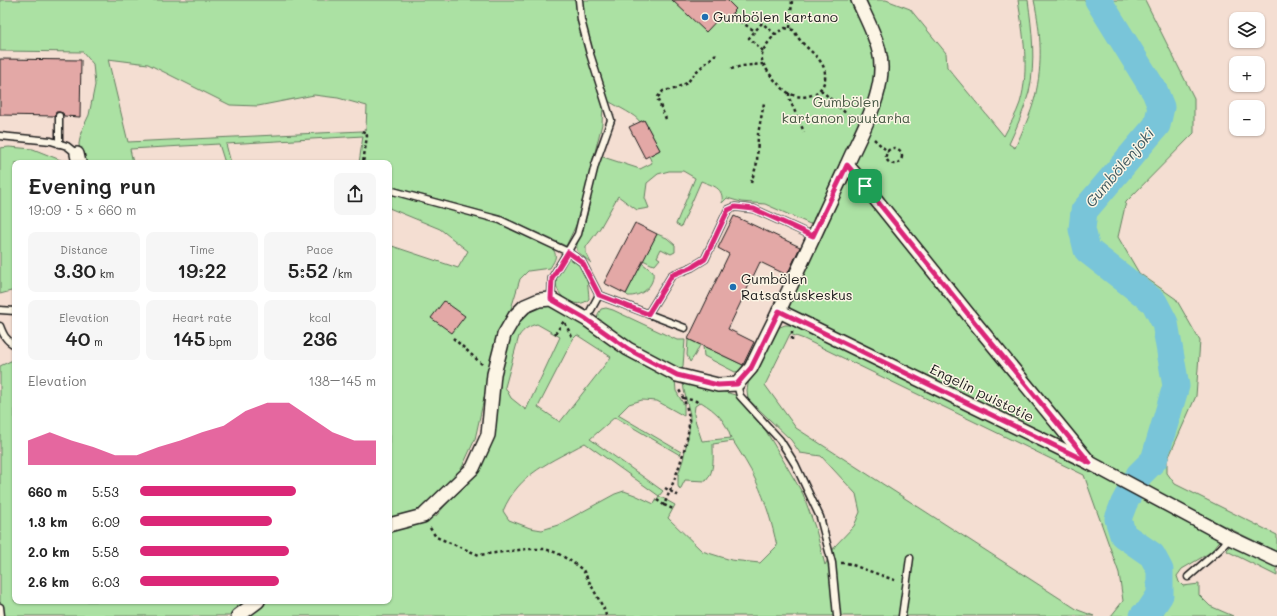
<!DOCTYPE html>
<html lang="en">
<head>
<meta charset="utf-8">
<style>
	:root { --surface:#fff; --page:#f6f6f6; --text:#222; --muted:#767676; --accent:#db2777 }
	body { margin:0; font-family:Mali,sans-serif; background:var(--page); color:var(--text); height:100vh; display:flex; flex-direction:column; font-size:15px; white-space:nowrap }
	* { box-sizing:border-box; margin:0 }
	p { font-size:13px; color:var(--muted) }
	.icon { flex:none; width:22px; height:22px; fill:none; stroke:currentColor; stroke-width:2; stroke-linecap:round; stroke-linejoin:round }
	.map { position:relative; flex:1; overflow:hidden }
	.drawer { position:absolute; left:12px; top:160px; width:380px; height:444px; display:flex; flex-direction:column; background:var(--surface); border-radius:8px; box-shadow:0 1px 3px #0004 }
	.drawer>* { flex:none }
	.fabs { position:absolute; left:1229px; top:12px; display:grid; gap:8px }
	.fabs a { display:grid; place-items:center; width:36px; height:36px; border-radius:8px; background:var(--surface); box-shadow:0 1px 3px #0004; font-size:20px }
	.pin { position:absolute; display:grid; place-items:center; width:34px; height:34px; color:#fff; margin:-17px; border-radius:8px; box-shadow:0 2px 6px #0006 }
	.round { display:grid; place-items:center; flex:none; width:42px; height:42px; border-radius:8px; background:var(--page) }
	.headline { display:flex; align-items:center; justify-content:space-between; height:68px; padding:0 16px }
	h1 { font-size:22px; font-weight:600; line-height:30px }
	.stats { display:grid; grid-template-columns:repeat(3,1fr); gap:6px; height:68px; padding:4px 16px }
	.stats div { display:grid; align-content:center; border-radius:8px; background:var(--page); text-align:center }
	.stats b { font-size:20px; font-weight:600 }
	.stats small { font-size:11px; font-weight:400 }
	.stats p { font-size:11px }
	.chart { height:112px; padding:8px 16px }
	.chart p { display:flex; justify-content:space-between }
	.chart svg { width:100%; height:72px; margin-top:4px; fill:var(--accent); opacity:.7 }
	ul { padding:0 16px; list-style:none; font-size:13px }
	li { display:grid; grid-template-columns:64px 48px 1fr; align-items:center; height:30px }
	li i { height:10px; border-radius:5px; background:var(--accent) }
	.map>svg:first-child { display:block }
	.green { fill:#abe1a3; stroke:#647e60; fill-rule:evenodd }
	.lines { fill:none; stroke-linecap:round; stroke-linejoin:round }
	.river { stroke:#79c5d9; stroke-width:27 }
	.building { fill:#e3a8a6; stroke:#1c1c1c }
	.lane-casing { stroke:#1c1c1c; stroke-width:9 }
	.street-casing { stroke:#1c1c1c; stroke-width:16 }
	.path { stroke:#1c1c1c; stroke-width:2.5; stroke-dasharray:3 3; stroke-linecap:butt }
	.lane { stroke:#fcf5e5; stroke-width:6 }
	.street { stroke:#fcf5e5; stroke-width:13 }
	.route-casing { stroke:#fff; stroke-width:8 }
	.route { stroke:#db2777; stroke-width:5 }
	.poi-dot { fill:#1f6fb2; stroke:#fcf5e5; stroke-width:1.5 }
	.labels { text-anchor:middle; stroke-width:3; stroke-linejoin:round; paint-order:stroke }
	.poi-label { font-size:14px; fill:#1c1c1c; stroke:#fcf5e5; text-anchor:start }
	.park-label { font-size:14px; fill:#475744; stroke:#fcf5e5 }
	.street-label { font-size:14px; fill:#1c1c1c; stroke:#fcf5e5 }
	.water-label { font-size:15px; font-style:italic; fill:#3d575e; stroke:#fcf5e5 }
</style>
</head>
<body>
<div class="map">
<svg width="1277" height="616" viewBox="0 0 1277 616">
	<rect width="100%" height="100%" fill="#f4ded2"/>
	<filter id="ink" filterUnits="userSpaceOnUse"><feTurbulence type="fractalNoise" baseFrequency=".025" numOctaves="2"/><feDisplacementMap in="SourceGraphic" scale="8" xChannelSelector="R" yChannelSelector="G"/><feConvolveMatrix kernelMatrix="1 2 1 2 8 2 1 2 1" color-interpolation-filters="sRGB"/></filter>
	<g filter="url(#ink)">
		<g class="green">
			<path d="M0 0H886L910 9 946 53 947 67 1004 136C1009 126 1016 115 1020 103 1030 70 1023 33 1018 0H1028C1032 30 1036 62 1029 92 1024 110 1017 127 1009 144L1015 148C1022 132 1031 114 1035 97 1043 64 1041 33 1034 0H1145L1194 98V133L1126 202 1118 237 1139 273 1176 299 1200 341 1196 396 1167 461V473L1175 484 1277 535V552L793 312 788 305 821 220 814 217V222L810 224 765 204 741 202 727 198 722 203C724 187 713 186 701 181L681 227 676 224 695 178 683 171H669L658 174 647 183 645 198 649 208 637 210 618 196 600 228 586 247V253L591 263 577 251C575 238 584 227 587 215 591 195 594 175 600 156L640 169 652 163 649 156 660 150 644 120 640 122C636 115 618 107 610 102L603 104 602 124 577 223 566 246 514 222 477 210 389 186V163H359L363 136 226 144 231 163H225L219 144 130 149 133 163H81L79 144 81 132 89 115 95 85 93 64 83 52 0 51ZM108 59 148 64 230 105 258 106 314 95 338 98 367 106 366 129 362 131 128 142Z"/>
			<polygon points="9,147 33,149 68,163 15,163 15,290 0,294 0,148"/>
			<path d="M389 193 456 210 499 223 551 246C558 256 556 258 550 268L528 271 520 279 510 312 497 339 475 439 459 474 426 509 389 523V245L458 268 468 251 440 229 389 208Z"/>
			<polygon points="657,234 667,238 675,245 675,252 671,254 661,249 657,257 660,259 655,265 651,264 643,260"/>
			<path d="M566 258C587 257 588 285 589 299 577 311 555 297 556 281 556 272 562 265 566 258Z"/>
			<path d="M642 263 653 272C655 286 641 297 628 296L626 294Z"/>
			<path d="M545 304 557 307 675 379 676 391 684 405V416L657 401 642 400 629 404 618 415 681 452 680 455 615 417 590 439 663 491 659 496 675 505 668 518 702 551 731 560 760 563 777 546C772 524 766 501 756 481 750 467 741 454 733 441L713 444C713 457 715 471 706 481L685 480 680 490 678 486V475L683 460 689 432 690 415 684 390 683 382 702 385 735 395 766 431 803 494 816 530 825 565 835 546 854 526 860 512 856 494 821 456 800 453 791 440 748 399 747 390 749 379 775 329 785 325H797L1095 472 1222 538 1211 552 1182 569 1177 576 1179 582 1183 586 1199 584V595L1210 606 1233 616H1111L1123 601 1119 573 1084 475 804 339 790 334 765 385 796 428 1078 610 1094 616H246L268 601H389V530L436 516 475 471 499 363 520 313ZM537 324 560 337 526 410 511 398 505 387 519 336C524 329 529 326 537 324ZM577 335 611 357 560 422 538 407 573 339ZM701 402C717 412 725 420 731 438L702 441 695 420 694 414 695 406ZM585 443 659 496 654 504 635 495 624 491 615 494 558 525 542 530 530 528 509 520 503 511C519 473 551 462 585 443Z"/>
			<polygon points="606,308 613,310 677,340 685,340 683,366 682,370 644,355 597,320 598,314 601,309"/>
			<polygon points="688,339 700,345 695,355 690,362 687,355"/>
			<polygon points="703,346 743,365 743,368 740,371 735,372 704,356"/>
			<polygon points="15,359 15,601 250,601 230,616 0,616 0,366"/>
			<polygon points="1236,543 1277,564 1277,576 1227,551 1229,546"/>
		</g>
		<g class="lines">
			<polyline class="river" points="1098,0 1155,92 1161,107 1157,125 1084,211 1082,229 1087,250 1154,302 1165,323 1176,386 1154,460 1139,475 1124,503 1118,519 1123,535 1152,555 1160,570 1160,595 1148,613 1143,616"/>
		</g>
		<g class="building">
			<polygon points="672,0 727,0 736,9 726,19 722,15 706,32"/>
			<polygon points="0,59 81,60 80,117 64,116 63,113 59,112 56,112 55,116 0,115"/>
			<polygon points="644,120 660,150 645,158 629,127"/>
			<polygon points="734,216 800,247 787,275 760,262 728,329 754,342 743,365 688,339 729,254 718,248"/>
			<polygon points="635,223 657,234 626,294 604,283"/>
			<polygon points="444,301 465,316 452,333 431,318"/>
		</g>
		<g class="lines">
			<g class="lane-casing">
				<g id="lane">
					<polyline points="59,116 59,144"/>
					<polyline points="0,136 51,141 67,146 77,154"/>
					<polyline points="389,190 500,220 568,252 582,262 599,295 586,319"/>
					<polyline points="599,295 685,328"/>
					<polyline points="551,299 552,278 578,234 595,165 611,120 590,54 581,20 579,0"/>
					<polyline points="0,310 15,311"/>
					<polyline points="648,314 672,275 692,267 705,259 728,210 735,207 754,209 813,236"/>
					<path d="M0 326C3 334 6 341 15 345"/>
					<polyline points="737,384 740,396 780,440 795,464 820,517 832,563 837,616"/>
					<polyline points="1188,577 1220,549 1230,538"/>
					<polyline points="0,607 1,616"/>
					<polyline points="902,616 910,558"/>
				</g>
			</g>
			<g class="street-casing">
				<g id="street">
					<polyline points="77,154 79,163"/>
					<path d="M847 165C861 132 889 88 879 51 875 34 865 16 858 0"/>
					<polyline points="779,311 1090,463 1230,538 1277,560"/>
					<polyline points="389,525 423,516 473,468 488,435 494,374 504,335 515,316 525,306 539,300 551,299 586,319 628,349 677,375 718,385 737,384 751,368 779,311 847,165 865,186 976,324 1090,463"/>
					<polyline points="238,616 258,601"/>
				</g>
			</g>
			<g class="path">
				<polyline points="732,13 741,22 755,31"/>
				<path d="M785 28 793 30C796 33 797 37 800 40 807 49 820 57 824 68 831 92 805 104 787 92 782 88 776 82 772 77 760 61 757 56 771 39 775 34 779 31 785 28Z"/>
				<polyline points="790,28 792,0"/>
				<polyline points="763,51 749,38 762,23 775,34"/>
				<polyline points="731,69 742,66 763,64"/>
				<polyline points="821,90 853,120"/>
				<polyline points="789,93 789,98 804,132"/>
				<polyline points="666,119 657,98 663,91 674,89 687,83 697,71 716,54"/>
				<polyline points="362,131 366,133 367,136 363,163"/>
				<polyline points="874,139 888,152"/>
				<circle cx="894" cy="156" r="8"/>
				<polyline points="751,183 757,163 758,134 764,103"/>
				<polyline points="565,323 573,339"/>
				<polyline points="792,331 792,341"/>
				<polyline points="555,334 564,321"/>
				<polyline points="453,338 483,365"/>
				<polyline points="683,398 696,401 699,404"/>
				<polyline points="665,488 679,496"/>
				<path d="M657 500 664 505C673 484 690 442 689 419 688 409 684 399 679 390"/>
				<polyline points="664,505 673,509"/>
				<polyline points="430,528 436,537 479,555 527,549 545,549 557,553 569,560 583,570 605,611 606,616"/>
				<polyline points="841,563 847,563 897,581"/>
			</g>
			<use href="#lane" class="lane"/>
			<use href="#street" class="street"/>
		</g>
	</g>
	<g class="lines" filter="url(#ink)">
		<g class="route-casing">
			<polygon id="route" points="847,165 865,186 976,324 1090,463 779,311 751,368 737,384 718,385 677,375 628,349 586,319 551,299 552,278 568,252 582,262 599,295 648,314 672,275 692,267 705,259 728,210 735,207 754,209 813,236"/>
		</g>
		<use href="#route" class="route"/>
	</g>
	<g class="poi-dot">
		<circle cx="705" cy="17" r="4"/>
		<circle cx="733" cy="287" r="4"/>
	</g>
	<g class="labels">
		<g class="poi-label">
			<text x="713" y="22">Gumbölen kartano</text>
			<text x="741" y="284">Gumbölen<tspan x="741" dy="16">Ratsastuskeskus</tspan></text>
		</g>
		<g class="park-label">
			<text x="846" y="107">Gumbölen<tspan x="846" dy="16">kartanon puutarha</tspan></text>
		</g>
		<g class="street-label">
			<text transform="translate(982 393) rotate(26)" y="5">Engelin puistotie</text>
		</g>
		<g class="water-label">
			<text transform="translate(1120 168) rotate(-50)" y="5">Gumbölenjoki</text>
		</g>
	</g>
</svg>
<div class="fabs">
<a><svg class="icon" aria-label="layers" viewBox="0 0 24 24"><path d="M12 4l9 5-9 5-9-5zM3 14l9 5 9-5"/></svg></a>
<a>+</a>
<a>−</a>
</div>
<div class="pin" style="left:865px;top:186px;background:#1e9e55"><svg class="icon" aria-label="arrive" viewBox="0 0 24 24"><path d="M6 21V4h12l-3 4 3 4H6"/></svg></div>
<section class="drawer">
<div class="headline"><div><h1>Evening run</h1><p>19:09 · 5 × 660 m</p></div><a class="round"><svg class="icon" aria-label="share" viewBox="0 0 24 24"><path d="M12 15V3M7 8l5-5 5 5M5 13v7h14v-7"/></svg></a></div>
<div class="stats">
<div><p>Distance</p><b>3.30<small> km</small></b></div>
<div><p>Time</p><b>19:22</b></div>
<div><p>Pace</p><b>5:52<small> /km</small></b></div>
</div>
<div class="stats">
<div><p>Elevation</p><b>40<small> m</small></b></div>
<div><p>Heart rate</p><b>145<small> bpm</small></b></div>
<div><p>kcal</p><b>236</b></div>
</div>
<div class="chart"><p><span>Elevation</span>138–145 m</p>
<svg viewBox="0 0 160 44" preserveAspectRatio="none"><path d="M0 44V29L10 24L20 29L30 33L40 38L50 38L60 33L70 29L80 24L90 20L100 11L110 6L120 6L130 15L140 24L150 29L160 29V44z"/></svg>
</div>
<ul>
<li><b>660 m</b>5:53<i style="width:66%"></i></li>
<li><b>1.3 km</b>6:09<i style="width:56%"></i></li>
<li><b>2.0 km</b>5:58<i style="width:63%"></i></li>
<li><b>2.6 km</b>6:03<i style="width:59%"></i></li>
</ul>
</section>
</div>
</body>
</html>
